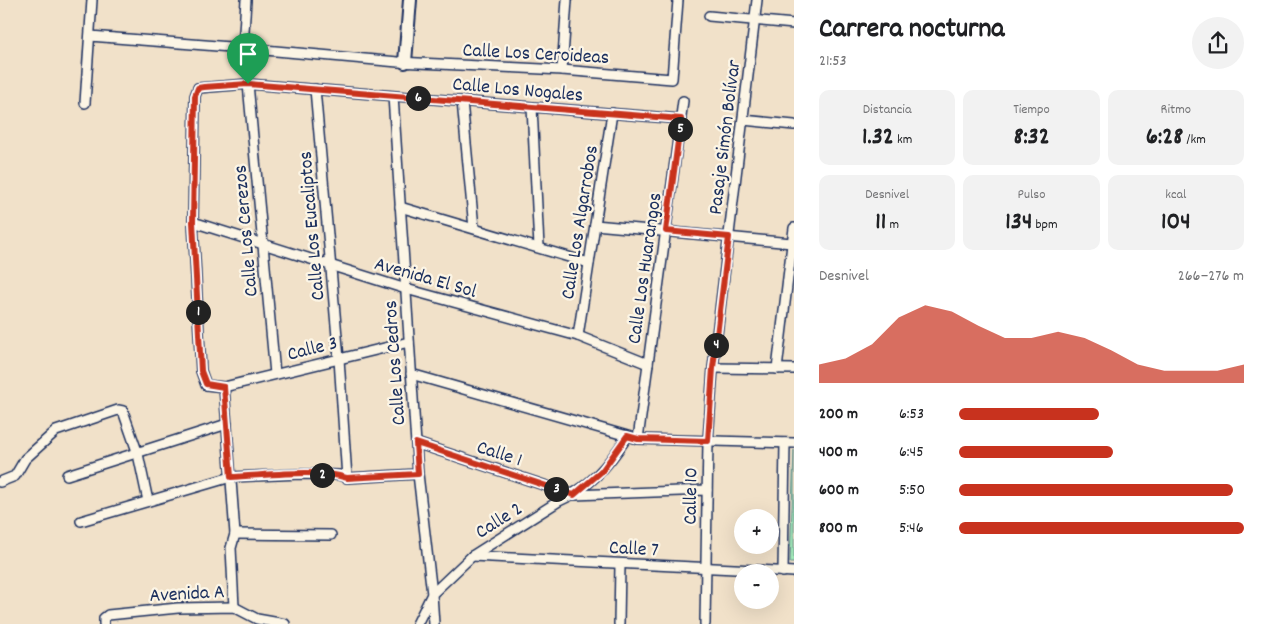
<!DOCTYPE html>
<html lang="es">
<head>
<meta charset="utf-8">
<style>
	:root { --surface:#fff; --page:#f2f2f2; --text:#202124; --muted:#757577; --accent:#c8321e }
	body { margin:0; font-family:Dekko,sans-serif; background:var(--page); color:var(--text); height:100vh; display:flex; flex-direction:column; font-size:19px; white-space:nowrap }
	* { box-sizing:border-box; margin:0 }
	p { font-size:16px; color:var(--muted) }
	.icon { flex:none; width:28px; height:28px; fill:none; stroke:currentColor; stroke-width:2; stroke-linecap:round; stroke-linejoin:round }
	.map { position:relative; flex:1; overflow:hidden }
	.side { display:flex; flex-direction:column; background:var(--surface); width:475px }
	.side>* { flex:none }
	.buttons { position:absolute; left:734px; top:509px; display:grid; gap:10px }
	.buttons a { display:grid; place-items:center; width:45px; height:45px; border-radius:50%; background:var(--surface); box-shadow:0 5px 20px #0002; font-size:25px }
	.pin { position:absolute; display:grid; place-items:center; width:42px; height:42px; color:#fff; margin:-51px -21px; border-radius:50% 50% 50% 0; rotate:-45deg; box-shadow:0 0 5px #0007 }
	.pin .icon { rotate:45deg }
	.km { position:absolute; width:25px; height:25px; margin:-12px; border-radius:50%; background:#222; color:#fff; font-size:14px; line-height:25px; text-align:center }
	.round { display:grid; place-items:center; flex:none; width:52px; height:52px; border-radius:26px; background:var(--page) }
	.summary { display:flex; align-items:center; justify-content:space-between; height:85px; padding:0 25px }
	h1 { font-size:28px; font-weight:700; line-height:38px }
	.figures { display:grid; grid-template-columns:repeat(3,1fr); gap:8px; height:85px; padding:5px 25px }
	.figures div { display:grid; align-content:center; border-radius:10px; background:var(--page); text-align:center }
	.figures b { font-size:25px; font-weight:700 }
	.figures small { font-size:14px; font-weight:400 }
	.figures p { font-size:14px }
	.chart { height:140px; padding:10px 25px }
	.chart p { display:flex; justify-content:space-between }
	.chart svg { width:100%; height:90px; margin-top:5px; fill:var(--accent); opacity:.7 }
	ul { padding:0 25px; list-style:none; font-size:16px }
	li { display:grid; grid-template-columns:80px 60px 1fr; align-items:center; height:38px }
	li i { height:12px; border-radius:6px; background:var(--accent) }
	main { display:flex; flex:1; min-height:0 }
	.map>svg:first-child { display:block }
	.green { fill:#a2eab8; stroke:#5e8c8b }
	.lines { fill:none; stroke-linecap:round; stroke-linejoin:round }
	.street-casing { stroke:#1b2f5e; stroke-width:12 }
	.secondary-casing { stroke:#1b2f5e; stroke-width:16 }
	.street { stroke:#fcf5e5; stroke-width:9 }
	.secondary { stroke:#fcf5e5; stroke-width:12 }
	.route-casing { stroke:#fff; stroke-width:10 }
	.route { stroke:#c8321e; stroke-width:6 }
	.labels { text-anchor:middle; stroke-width:4.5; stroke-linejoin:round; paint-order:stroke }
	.street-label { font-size:20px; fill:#1b2f5e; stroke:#fcf5e5 }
</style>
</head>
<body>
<main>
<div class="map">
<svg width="794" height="624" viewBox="0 0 794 624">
	<rect width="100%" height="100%" fill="#f1e1c9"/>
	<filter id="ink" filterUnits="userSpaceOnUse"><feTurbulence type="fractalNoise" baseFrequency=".02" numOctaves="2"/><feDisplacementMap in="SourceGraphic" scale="10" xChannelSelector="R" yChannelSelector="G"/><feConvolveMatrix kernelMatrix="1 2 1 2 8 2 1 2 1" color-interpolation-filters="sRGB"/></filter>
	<g filter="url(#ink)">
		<polygon class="green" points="794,450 794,563 790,563"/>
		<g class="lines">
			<g class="street-casing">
				<g id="street">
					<polyline points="246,0 243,48 398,62 562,70 672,79 678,0"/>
					<polyline points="709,16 794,24"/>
					<polyline points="90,36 243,48"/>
					<polyline points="562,70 567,0"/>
					<polyline points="248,84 275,374"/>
					<polyline points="315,89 339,359 347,478"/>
					<polyline points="393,96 418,474 432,594 417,624"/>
					<polyline points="462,101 474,228"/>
					<polyline points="85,103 92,0"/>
					<polyline points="532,107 539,247"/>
					<polyline points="743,120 794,125"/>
					<polyline points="400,207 589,263"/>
					<polyline points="193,222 406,289 578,336 648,364"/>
					<polyline points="595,225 792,243"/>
					<polyline points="578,336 612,113"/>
					<polyline points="409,342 224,387 206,385 201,371 193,222 195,96 198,88 248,84 681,119"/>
					<polyline points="713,368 794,369"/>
					<polyline points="777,369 794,228"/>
					<polyline points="411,374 638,439 794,443"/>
					<polyline points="224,387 235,534 231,548 234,607"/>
					<polyline points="638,439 683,101"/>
					<polyline points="416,443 574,495 707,490"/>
					<polyline points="67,475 227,424"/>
					<polyline points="0,482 15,476 25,459 56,431 118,410 123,411 138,454 148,501"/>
					<polyline points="81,521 231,477 301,474 339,475 347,478 418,474"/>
					<polyline points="235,534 331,535"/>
					<polyline points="472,556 794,572"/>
					<polyline points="783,572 785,443"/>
					<polyline points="104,624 104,618 108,615 178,608 234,607 257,619 285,624"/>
					<path d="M434 624 432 594 472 556 559 501C590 488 609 464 627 437"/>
					<polyline points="619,624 620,564"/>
					<polyline points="705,624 708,441 713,368 757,0"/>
				</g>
			</g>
			<g class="secondary-casing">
				<polyline id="secondary" points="405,62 410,0"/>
			</g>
			<use href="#street" class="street"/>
			<use href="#secondary" class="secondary"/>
		</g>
	</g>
	<g class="lines" filter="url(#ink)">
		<g class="route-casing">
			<path id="route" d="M248 84 681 119 666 231 729 237 713 368 708 441 638 439 627 436 602 471 574 495 416 443 418 474 347 478C318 468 262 476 231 477L224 387 206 384 201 371 193 222 195 96 198 88 204 87Z"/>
		</g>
		<use href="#route" class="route"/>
	</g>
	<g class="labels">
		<g class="street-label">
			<text transform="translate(536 52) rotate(3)" y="7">Calle Los Ceroideas</text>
			<text transform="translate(518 88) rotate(5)" y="7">Calle Los Nogales</text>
			<text transform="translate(723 137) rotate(-83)" y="7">Pasaje Simón Bolívar</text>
			<text transform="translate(578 222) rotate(-81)" y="7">Calle Los Algarrobos</text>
			<text transform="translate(310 226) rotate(-95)" y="7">Calle Los Eucaliptos</text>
			<text transform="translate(244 231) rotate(-95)" y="7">Calle Los Cerezos</text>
			<text transform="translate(643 268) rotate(-82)" y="7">Calle Los Huarangos</text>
			<text transform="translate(426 276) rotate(16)" y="7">Avenida El Sol</text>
			<text transform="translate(312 347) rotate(-14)" y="7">Calle 3</text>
			<text transform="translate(393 363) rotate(-94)" y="7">Calle Los Cedros</text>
			<text transform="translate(500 452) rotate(18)" y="7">Calle 1</text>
			<text transform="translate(689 496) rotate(-89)" y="7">Calle 10</text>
			<text transform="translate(498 519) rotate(-32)" y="7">Calle 2</text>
			<text transform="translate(634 547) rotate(3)" y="7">Calle 7</text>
			<text transform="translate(187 592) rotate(-3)" y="7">Avenida A</text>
		</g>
	</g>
</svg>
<div class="buttons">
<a>+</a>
<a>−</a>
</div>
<div class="pin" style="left:248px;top:84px;background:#1e9e55"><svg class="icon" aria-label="arrive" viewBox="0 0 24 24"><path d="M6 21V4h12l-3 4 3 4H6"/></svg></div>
<b class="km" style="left:198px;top:312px">1</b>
<b class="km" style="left:322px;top:475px">2</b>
<b class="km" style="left:556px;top:489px">3</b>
<b class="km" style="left:716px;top:345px">4</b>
<b class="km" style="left:680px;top:129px">5</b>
<b class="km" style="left:418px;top:98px">6</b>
</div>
<section class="side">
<div class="summary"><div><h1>Carrera nocturna</h1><p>21:53</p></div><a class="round"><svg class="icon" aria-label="share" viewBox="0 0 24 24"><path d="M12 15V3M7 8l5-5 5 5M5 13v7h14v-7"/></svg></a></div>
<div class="figures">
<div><p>Distancia</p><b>1.32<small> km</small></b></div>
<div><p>Tiempo</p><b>8:32</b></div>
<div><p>Ritmo</p><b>6:28<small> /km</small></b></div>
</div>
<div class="figures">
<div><p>Desnivel</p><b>11<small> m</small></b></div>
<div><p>Pulso</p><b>134<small> bpm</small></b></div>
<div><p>kcal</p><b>104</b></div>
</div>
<div class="chart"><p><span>Desnivel</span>266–276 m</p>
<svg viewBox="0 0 160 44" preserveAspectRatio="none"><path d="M0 44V35L10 32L20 25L30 12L40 6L50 9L60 16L70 22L80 22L90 19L100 22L110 28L120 35L130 38L140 38L150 38L160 35V44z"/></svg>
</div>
<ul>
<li><b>200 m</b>6:53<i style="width:49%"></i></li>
<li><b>400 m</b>6:45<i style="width:54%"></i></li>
<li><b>600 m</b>5:50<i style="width:96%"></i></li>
<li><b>800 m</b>5:46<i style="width:100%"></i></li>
</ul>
</section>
</main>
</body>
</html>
